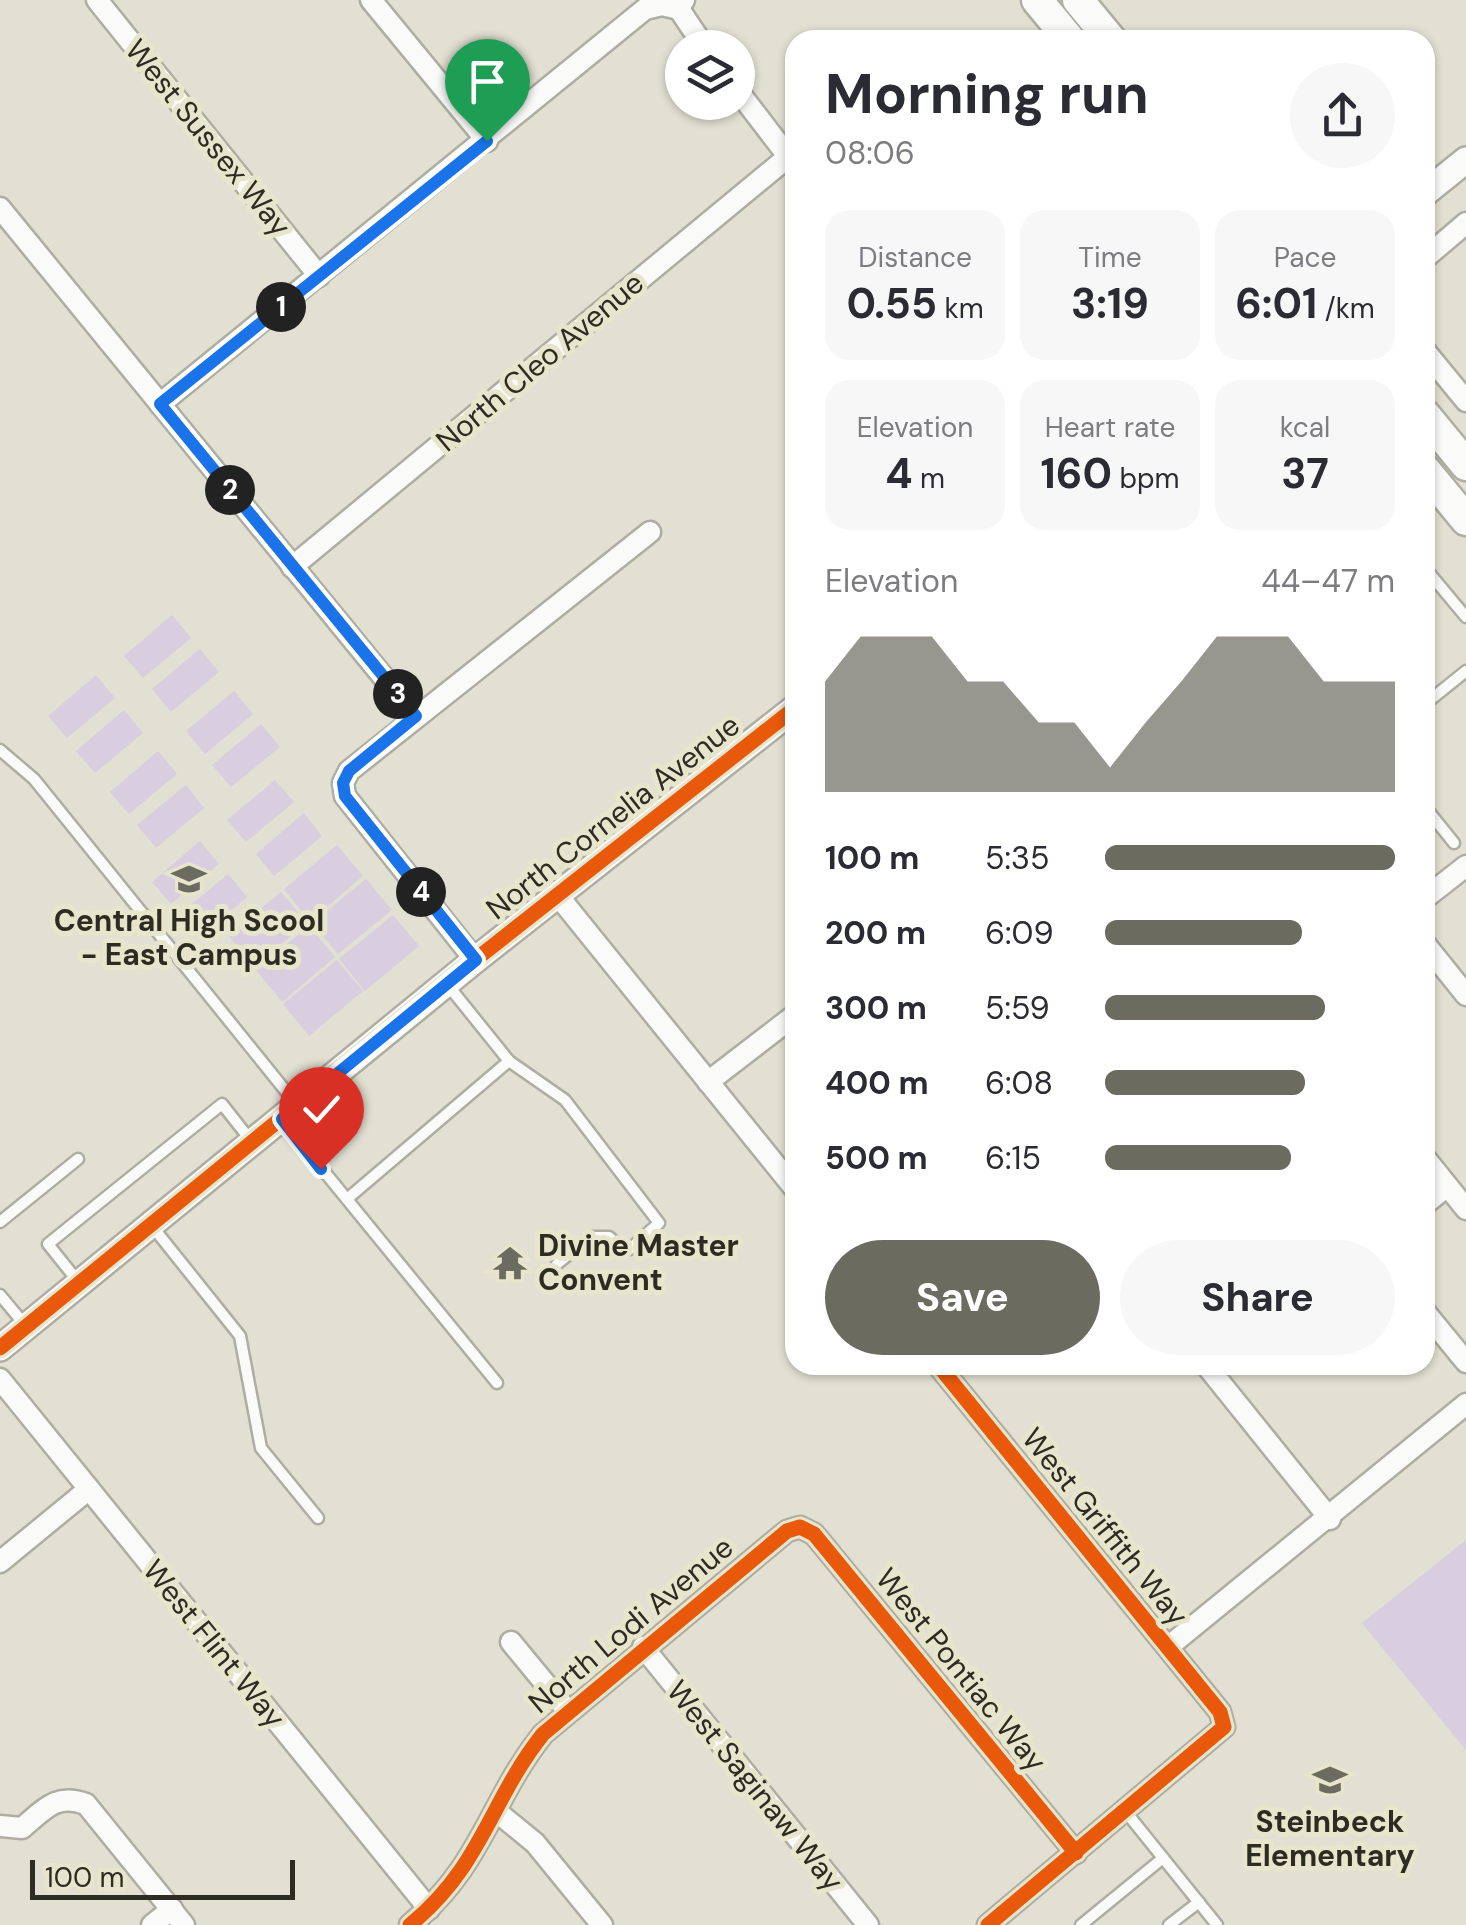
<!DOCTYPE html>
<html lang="en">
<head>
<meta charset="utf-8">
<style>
	:root { --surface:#fff; --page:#f7f7f7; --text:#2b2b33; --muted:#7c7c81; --accent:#6c6b60 }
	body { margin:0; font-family:"DM Sans",sans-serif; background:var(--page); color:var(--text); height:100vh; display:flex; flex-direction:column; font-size:38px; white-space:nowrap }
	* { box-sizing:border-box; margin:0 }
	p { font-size:32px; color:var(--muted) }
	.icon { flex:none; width:55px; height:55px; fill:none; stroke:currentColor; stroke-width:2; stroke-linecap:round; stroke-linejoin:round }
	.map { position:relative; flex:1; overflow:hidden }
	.sheet { position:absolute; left:785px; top:30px; width:650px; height:1345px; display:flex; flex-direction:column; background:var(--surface); border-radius:30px; box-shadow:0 2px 8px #0004 }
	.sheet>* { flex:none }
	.buttons { position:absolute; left:665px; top:30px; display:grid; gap:20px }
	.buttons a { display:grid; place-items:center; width:90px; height:90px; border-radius:50%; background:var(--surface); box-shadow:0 2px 8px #0004; font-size:50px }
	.scale { position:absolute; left:30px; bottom:25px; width:265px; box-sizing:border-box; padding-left:10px; border:5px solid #2d2c23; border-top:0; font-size:28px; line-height:35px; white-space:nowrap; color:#2d2c23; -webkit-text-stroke:8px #e7e5cc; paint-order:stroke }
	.pin { position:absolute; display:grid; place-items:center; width:85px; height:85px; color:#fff; margin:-102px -42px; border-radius:50% 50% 50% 0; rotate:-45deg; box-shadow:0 0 10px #0007 }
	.pin .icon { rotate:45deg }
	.km { position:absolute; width:50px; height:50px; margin:-25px; border-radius:50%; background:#222; color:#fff; font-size:28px; line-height:50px; text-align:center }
	.round { display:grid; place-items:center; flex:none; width:105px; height:105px; border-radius:52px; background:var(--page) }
	.head { display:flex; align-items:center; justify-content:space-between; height:170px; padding:0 40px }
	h1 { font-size:55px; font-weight:700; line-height:75px }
	.stats { display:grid; grid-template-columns:repeat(3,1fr); gap:15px; height:170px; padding:10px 40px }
	.stats div { display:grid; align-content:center; border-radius:25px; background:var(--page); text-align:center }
	.stats b { font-size:42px; font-weight:700 }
	.stats small { font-size:28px; font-weight:400 }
	.stats p { font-size:28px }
	.chart { height:280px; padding:20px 40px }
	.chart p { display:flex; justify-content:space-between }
	.chart svg { width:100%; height:180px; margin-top:10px; fill:var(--accent); opacity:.7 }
	.cta { display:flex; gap:20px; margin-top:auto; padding:20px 40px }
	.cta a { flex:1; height:115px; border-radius:60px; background:var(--accent); color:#fff; font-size:40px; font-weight:700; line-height:115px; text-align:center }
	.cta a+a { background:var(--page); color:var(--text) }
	ul { padding:0 40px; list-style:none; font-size:32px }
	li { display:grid; grid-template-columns:160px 120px 1fr; align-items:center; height:75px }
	li i { height:25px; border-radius:12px; background:var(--accent) }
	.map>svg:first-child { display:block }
	.green { fill:#d8cedf }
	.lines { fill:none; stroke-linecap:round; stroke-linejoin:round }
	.service-casing { stroke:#aeada2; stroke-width:15 }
	.minor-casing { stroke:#aeada2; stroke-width:25 }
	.tertiary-casing { stroke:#aeada2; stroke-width:30 }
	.secondary-casing { stroke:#aeada2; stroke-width:35 }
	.service { stroke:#fafaf8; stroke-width:10 }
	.minor { stroke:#fafaf8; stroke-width:20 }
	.tertiary { stroke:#fafaf8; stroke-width:25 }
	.secondary { stroke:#fafaf8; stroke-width:30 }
	.cycleway-casing { stroke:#e7e5cc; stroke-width:21 }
	.cycleway { stroke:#e8590c; stroke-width:15 }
	.route-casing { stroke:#fff; stroke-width:20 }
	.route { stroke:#1a73e8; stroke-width:12 }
	.labels { text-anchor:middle; stroke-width:10; stroke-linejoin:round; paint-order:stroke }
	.street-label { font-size:30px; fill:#2d2c23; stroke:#e7e5cc }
	.poi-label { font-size:30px; font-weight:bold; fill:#2d2c23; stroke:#e7e5cc }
</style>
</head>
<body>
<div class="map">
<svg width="1466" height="1925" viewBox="0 0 1466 1925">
	<rect width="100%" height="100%" fill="#e1e0d2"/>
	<g class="green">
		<polygon points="172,615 191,638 143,678 124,656"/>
		<polygon points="200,649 219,672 171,712 152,689"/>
		<polygon points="96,675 115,698 67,738 48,716"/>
		<polygon points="234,691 253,714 205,754 186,731"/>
		<polygon points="124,710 143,733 95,773 76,751"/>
		<polygon points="261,724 280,747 231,787 212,765"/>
		<polygon points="158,751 177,774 129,814 110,792"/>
		<polygon points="275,780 294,802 246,842 227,820"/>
		<polygon points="186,785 204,808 156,848 137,825"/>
		<polygon points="304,813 322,836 274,876 256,854"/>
		<polygon points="200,841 219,864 171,904 152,882"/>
		<polygon points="337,845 363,876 310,921 284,889"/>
		<polygon points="228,874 247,897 198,937 180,914"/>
		<polygon points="366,879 392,910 338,954 312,923"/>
		<polygon points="281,892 307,923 253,967 228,935"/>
		<polygon points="393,915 419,946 365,991 339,959"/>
		<polygon points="309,926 335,957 282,1002 256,970"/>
		<polygon points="337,960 363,991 309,1036 283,1004"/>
		<polygon points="1466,1540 1466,1750 1362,1623"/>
	</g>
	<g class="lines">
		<g class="service-casing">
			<g id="service">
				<polyline points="1425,568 1466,617"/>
				<polyline points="1425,704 1466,671"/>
				<polyline points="0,750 34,779 297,1105"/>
				<polyline points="1425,807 1454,843"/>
				<polyline points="447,984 509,1061 565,1100 659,1223 630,1249 624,1250 609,1237 590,1237 557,1264"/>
				<polyline points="283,1121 497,1383"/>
				<polyline points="347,1199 509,1061"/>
				<polyline points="0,1222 78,1159"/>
				<polyline points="152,1226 240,1336 261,1448 318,1518"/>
				<polyline points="80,1284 48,1244 222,1104 252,1142"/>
				<polyline points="0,1295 25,1325"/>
				<polyline points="1126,1812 1217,1925"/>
				<polyline points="1081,1925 1163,1858"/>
				<polyline points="1169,1925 1199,1902"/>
			</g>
		</g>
		<g class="minor-casing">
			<g id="minor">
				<polyline points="97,0 319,276"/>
				<polyline points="371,0 487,141"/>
				<polyline points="684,0 679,9 705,48"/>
				<polyline points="738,91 794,164"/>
				<polyline points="0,208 416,717"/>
				<polyline points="1425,258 1466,223"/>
				<polyline points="1425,351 1466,401"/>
				<polyline points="160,404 645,9 662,5 679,9"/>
				<polyline points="292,567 788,157"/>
				<polyline points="559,897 795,1189"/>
				<polyline points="1425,898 1466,866"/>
				<polyline points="1425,944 1466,995"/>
				<polyline points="475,960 345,796 343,783 349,771 650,532"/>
				<polyline points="708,1082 795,1015"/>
				<polyline points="1425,1158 1466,1209"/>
				<polyline points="1425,1204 1447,1186"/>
				<polyline points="1425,1312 1466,1362"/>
				<polyline points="938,1365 1220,1712 1224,1727 988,1925"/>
				<polyline points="1206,1365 1330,1519"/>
				<polyline points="0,1379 429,1909"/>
				<polyline points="0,1562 89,1489"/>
				<polyline points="511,1642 567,1710"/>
				<polyline points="643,1647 868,1925"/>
				<polyline points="1168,1647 1466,1404"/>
				<polyline points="496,1811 535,1843 602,1925"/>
				<path d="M0 1826 22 1828C45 1809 56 1793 86 1804L184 1925"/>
				<polyline points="152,1925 172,1909"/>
				<path d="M410 1925C483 1865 489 1802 543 1734L787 1531 800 1527 814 1534 1076 1853"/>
			</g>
		</g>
		<g class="tertiary-casing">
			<g id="tertiary">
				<polyline points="1425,193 1466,160"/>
				<polyline points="0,1348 475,960 795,708"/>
			</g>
		</g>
		<g class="secondary-casing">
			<g id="secondary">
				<polyline points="1037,0 1070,40"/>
				<polyline points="1078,0 1111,40"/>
				<polyline points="1425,415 1466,465"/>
				<polyline points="1425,470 1466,520"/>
			</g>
		</g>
		<use href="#service" class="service"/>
		<use href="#minor" class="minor"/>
		<use href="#tertiary" class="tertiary"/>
		<use href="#secondary" class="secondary"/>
		<g class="cycleway-casing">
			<g id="cycleway">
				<polyline points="0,1348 475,960 795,708"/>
				<polyline points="938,1365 1220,1712 1224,1727 988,1925"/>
				<path d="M410 1925C483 1865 489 1802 543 1734L787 1531 800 1527 814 1534 1076 1853"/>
			</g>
		</g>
		<use href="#cycleway" class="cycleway"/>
	</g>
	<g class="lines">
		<g class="route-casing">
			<polyline id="route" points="321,1169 282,1119 476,960 345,796 343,783 349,771 416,716 160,404 487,141"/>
		</g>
		<use href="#route" class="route"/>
	</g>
	<defs>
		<g id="school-bare" transform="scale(2.7)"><path d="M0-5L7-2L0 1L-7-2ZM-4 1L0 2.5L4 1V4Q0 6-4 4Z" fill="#6c6b60" stroke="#e7e5cc" stroke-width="2.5" paint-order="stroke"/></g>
		<g id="temple-bare" transform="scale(2.7)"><path d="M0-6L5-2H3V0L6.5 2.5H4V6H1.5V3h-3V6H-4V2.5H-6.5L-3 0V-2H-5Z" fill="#6c6b60" stroke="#e7e5cc" stroke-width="2.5" paint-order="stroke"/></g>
	</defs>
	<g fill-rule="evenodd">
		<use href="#school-bare" x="189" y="879"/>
		<use href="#temple-bare" x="510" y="1263"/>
		<use href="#school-bare" x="1330" y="1780"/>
	</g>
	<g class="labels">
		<g class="street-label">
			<text transform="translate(208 138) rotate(51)" y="10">West Sussex Way</text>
			<text transform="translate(540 362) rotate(-40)" y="10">North Cleo Avenue</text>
			<text transform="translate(613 817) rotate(-38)" y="10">North Cornelia Avenue</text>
			<text transform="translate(1105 1527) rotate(51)" y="10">West Griffith Way</text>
			<text transform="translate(631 1625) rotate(-40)" y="10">North Lodi Avenue</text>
			<text transform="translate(214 1644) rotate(51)" y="10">West Flint Way</text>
			<text transform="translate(961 1670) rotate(51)" y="10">West Pontiac Way</text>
			<text transform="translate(755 1786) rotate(51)" y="10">West Saginaw Way</text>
		</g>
		<g class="poi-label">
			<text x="189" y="931">Central High Scool<tspan x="189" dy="34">- East Campus</tspan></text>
			<text x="538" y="1256" text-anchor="start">Divine Master<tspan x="538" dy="34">Convent</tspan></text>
			<text x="1330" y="1832">Steinbeck<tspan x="1330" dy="34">Elementary</tspan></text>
		</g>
	</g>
</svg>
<div class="buttons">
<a><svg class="icon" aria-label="layers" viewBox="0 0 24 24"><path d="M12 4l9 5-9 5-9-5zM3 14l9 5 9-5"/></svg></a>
</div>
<div class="scale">100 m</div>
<div class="pin" style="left:487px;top:141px;background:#1e9e55"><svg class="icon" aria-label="arrive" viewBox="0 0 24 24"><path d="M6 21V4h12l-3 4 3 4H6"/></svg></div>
<div class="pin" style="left:321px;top:1169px;background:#d93025"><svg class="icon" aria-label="check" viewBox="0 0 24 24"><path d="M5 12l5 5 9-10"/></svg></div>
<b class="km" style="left:281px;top:307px">1</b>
<b class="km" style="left:230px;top:490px">2</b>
<b class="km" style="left:398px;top:694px">3</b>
<b class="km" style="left:421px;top:892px">4</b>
<section class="sheet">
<div class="head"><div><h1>Morning run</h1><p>08:06</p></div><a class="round"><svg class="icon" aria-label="share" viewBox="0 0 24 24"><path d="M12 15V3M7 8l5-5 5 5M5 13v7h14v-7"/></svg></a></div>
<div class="stats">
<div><p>Distance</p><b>0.55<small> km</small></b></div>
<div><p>Time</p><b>3:19</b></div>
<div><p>Pace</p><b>6:01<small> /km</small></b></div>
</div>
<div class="stats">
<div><p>Elevation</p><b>4<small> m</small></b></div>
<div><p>Heart rate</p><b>160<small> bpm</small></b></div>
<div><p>kcal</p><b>37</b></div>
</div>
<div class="chart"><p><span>Elevation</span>44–47 m</p>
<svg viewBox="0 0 160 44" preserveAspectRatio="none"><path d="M0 44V17L10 6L20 6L30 6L40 17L50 17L60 27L70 27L80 38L90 27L100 17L110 6L120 6L130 6L140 17L150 17L160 17V44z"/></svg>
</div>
<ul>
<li><b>100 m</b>5:35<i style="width:100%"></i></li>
<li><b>200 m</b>6:09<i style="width:68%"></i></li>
<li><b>300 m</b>5:59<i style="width:76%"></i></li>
<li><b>400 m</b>6:08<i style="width:69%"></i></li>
<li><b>500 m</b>6:15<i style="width:64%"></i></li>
</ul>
<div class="cta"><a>Save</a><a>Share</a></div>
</section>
</div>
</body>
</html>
